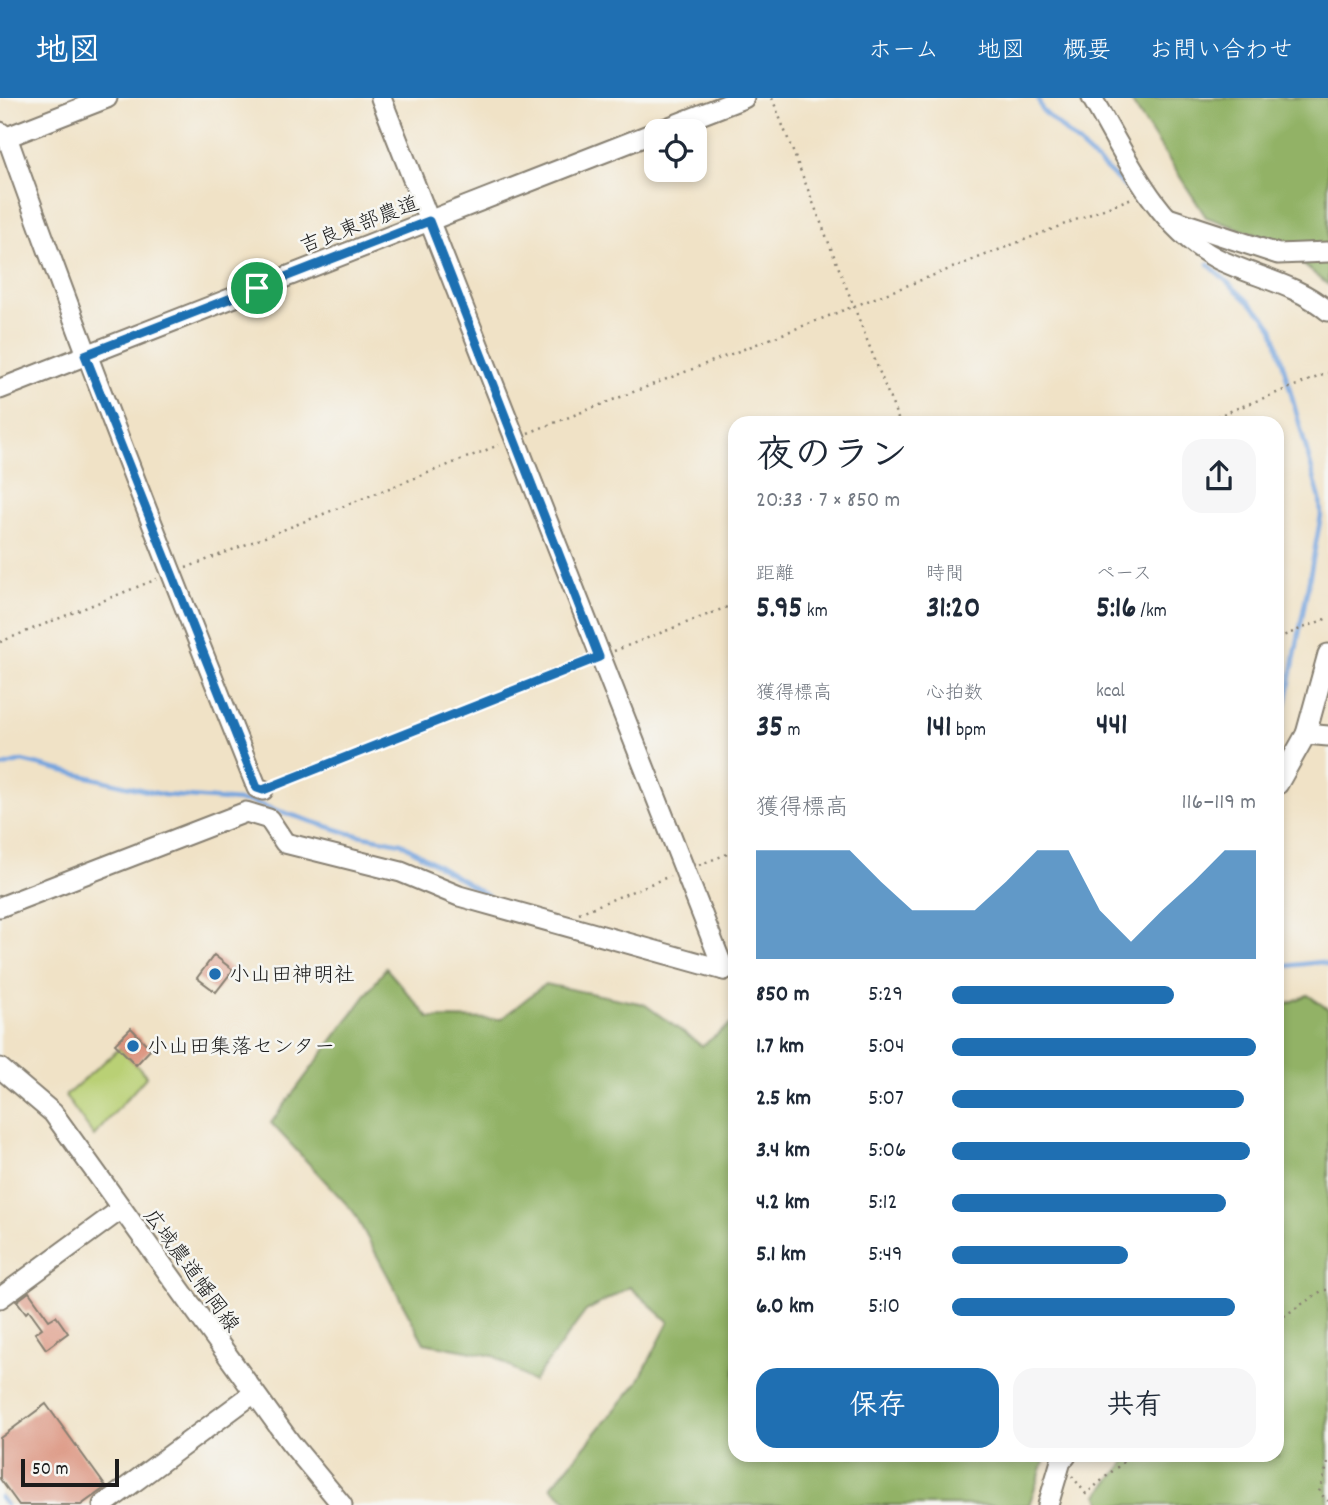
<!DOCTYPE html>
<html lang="ja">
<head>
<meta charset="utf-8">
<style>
	:root { --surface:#fff; --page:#f6f6f7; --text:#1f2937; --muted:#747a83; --accent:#1f6fb2 }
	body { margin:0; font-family:Dekko,"Klee One",sans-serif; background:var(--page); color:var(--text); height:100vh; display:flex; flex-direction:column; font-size:26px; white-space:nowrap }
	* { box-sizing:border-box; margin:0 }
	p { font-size:23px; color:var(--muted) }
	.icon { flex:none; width:38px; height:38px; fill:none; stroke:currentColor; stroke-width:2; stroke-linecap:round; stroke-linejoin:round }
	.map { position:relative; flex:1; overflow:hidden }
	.drawer { position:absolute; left:728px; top:318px; width:556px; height:1046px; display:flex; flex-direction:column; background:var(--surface); border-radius:21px; box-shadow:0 4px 10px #0003 }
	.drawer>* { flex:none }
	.tools { position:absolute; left:644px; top:21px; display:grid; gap:14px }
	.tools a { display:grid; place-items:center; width:63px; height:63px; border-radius:14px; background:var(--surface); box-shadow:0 4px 10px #0003; font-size:35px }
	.scale { position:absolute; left:21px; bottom:18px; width:98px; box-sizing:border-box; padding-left:7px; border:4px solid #1c1c1c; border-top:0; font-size:19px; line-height:24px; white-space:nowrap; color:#1c1c1c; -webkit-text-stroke:5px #f6f6f2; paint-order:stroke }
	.pin { position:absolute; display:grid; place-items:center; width:60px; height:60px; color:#fff; margin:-30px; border:4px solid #fff; border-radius:50%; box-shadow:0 2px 7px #0007 }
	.round { display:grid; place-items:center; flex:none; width:74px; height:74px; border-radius:21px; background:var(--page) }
	.summary { display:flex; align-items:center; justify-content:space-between; height:119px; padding:0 28px }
	h1 { font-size:38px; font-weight:800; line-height:52px }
	.figures { display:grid; grid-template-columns:repeat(3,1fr); gap:10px; height:119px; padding:7px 28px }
	.figures div { display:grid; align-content:center }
	.figures b { font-size:30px; font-weight:800 }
	.figures small { font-size:19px; font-weight:400 }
	.figures p { font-size:19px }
	.chart { height:196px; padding:14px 28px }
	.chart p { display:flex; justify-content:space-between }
	.chart svg { width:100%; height:126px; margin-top:7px; fill:var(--accent); opacity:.7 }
	.button { display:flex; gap:14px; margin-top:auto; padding:14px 28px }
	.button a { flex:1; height:80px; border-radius:21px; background:var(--accent); color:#fff; font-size:28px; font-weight:800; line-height:80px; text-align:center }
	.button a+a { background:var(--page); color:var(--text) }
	ul { padding:0 28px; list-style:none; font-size:23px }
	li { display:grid; grid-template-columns:112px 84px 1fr; align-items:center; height:52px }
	li i { height:18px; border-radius:9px; background:var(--accent) }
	header { display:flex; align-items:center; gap:42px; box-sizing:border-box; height:98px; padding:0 35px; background:var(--accent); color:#fff }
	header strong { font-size:33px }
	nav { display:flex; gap:38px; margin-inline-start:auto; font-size:24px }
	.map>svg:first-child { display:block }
	.green { fill:#b9d075; stroke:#6a7648; stroke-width:2 }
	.forest { fill:#92b266; stroke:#576741; stroke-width:2 }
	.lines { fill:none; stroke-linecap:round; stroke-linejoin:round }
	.stream { stroke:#75a4de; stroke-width:4.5 }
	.building { fill:#db937e }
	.minor-casing { stroke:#867f71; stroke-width:23 }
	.path { stroke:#867f71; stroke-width:2.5; stroke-dasharray:2 5; stroke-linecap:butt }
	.minor { stroke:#fff; stroke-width:19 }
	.route-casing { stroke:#fff; stroke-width:14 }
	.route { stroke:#1f6fb2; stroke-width:9 }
	.poi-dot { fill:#1f6fb2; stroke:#f6f6f2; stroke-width:2.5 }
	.labels { text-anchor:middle; stroke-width:5; stroke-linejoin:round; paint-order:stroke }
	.street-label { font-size:21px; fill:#1c1c1c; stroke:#f6f6f2 }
	.poi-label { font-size:21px; fill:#1c1c1c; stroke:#f6f6f2; text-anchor:start }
</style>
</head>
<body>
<header>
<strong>地図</strong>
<nav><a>ホーム</a><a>地図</a><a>概要</a><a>お問い合わせ</a></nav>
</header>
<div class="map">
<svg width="1328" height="1407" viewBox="0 0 1328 1407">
	<rect width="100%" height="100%" fill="#f6f6f2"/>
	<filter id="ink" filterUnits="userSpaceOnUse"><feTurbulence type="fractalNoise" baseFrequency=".0143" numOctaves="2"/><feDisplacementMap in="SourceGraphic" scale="14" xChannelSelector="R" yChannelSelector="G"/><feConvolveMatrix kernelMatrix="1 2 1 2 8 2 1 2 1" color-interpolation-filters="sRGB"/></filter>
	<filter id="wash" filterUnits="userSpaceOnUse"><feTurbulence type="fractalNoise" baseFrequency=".00686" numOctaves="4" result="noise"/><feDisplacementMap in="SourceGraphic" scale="28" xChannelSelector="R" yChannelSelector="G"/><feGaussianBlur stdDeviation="1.57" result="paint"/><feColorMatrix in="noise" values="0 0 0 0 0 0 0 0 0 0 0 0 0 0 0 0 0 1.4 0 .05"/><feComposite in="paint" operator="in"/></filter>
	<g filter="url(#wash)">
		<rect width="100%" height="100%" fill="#f0e2c6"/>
		<polygon class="green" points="120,950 147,978 94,1038 65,998"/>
		<g class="forest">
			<polygon points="1129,0 1328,0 1328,187 1274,143 1206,119"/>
			<polygon points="386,870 429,920 501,921 545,886 644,906 702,948 735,923 735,1358 1046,1358 1029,1407 572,1407 551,1389 638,1284 669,1224 630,1189 586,1213 533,1284 494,1258 424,1245 353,1113 271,1025"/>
			<polygon points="1308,897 1328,911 1328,1407 1258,1407 1253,1404 1248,1407 1103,1407 1098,1397 1130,1358 1278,1358 1278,909"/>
		</g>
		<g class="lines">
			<g class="stream">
				<polyline points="1038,0 1042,12 1148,110"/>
				<polyline points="1208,166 1263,217 1273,230 1320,401 1321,418 1278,648"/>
				<polyline points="0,669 22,663 164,697 251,704 348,735 401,745 488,798"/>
				<polyline points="1278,869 1320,864 1328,867"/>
				<polyline points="0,1399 6,1407"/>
			</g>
		</g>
		<g id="blocks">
			<g class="building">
				<polygon points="214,857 233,872 216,894 197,880"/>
				<polygon points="131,930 151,951 136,967 115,946"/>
				<polygon points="29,1194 49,1222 56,1218 68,1235 46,1251 35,1235 42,1230 29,1212 26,1215 17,1203"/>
				<polygon points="46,1306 106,1389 81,1407 19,1407 0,1381 0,1340"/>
			</g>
		</g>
	</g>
	<g filter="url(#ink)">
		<use href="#blocks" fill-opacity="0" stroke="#867f71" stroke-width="2"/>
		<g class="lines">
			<g class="minor-casing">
				<g id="minor">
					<polyline points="381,0 724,872"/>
					<path d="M1092 0C1125 56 1156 128 1216 160 1253 179 1295 185 1328 213"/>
					<polyline points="659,33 744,0"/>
					<polyline points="0,34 7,39 107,0"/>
					<path d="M7 39C85 258 170 474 257 690L263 692"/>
					<polyline points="1168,120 1278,156 1328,154"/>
					<polyline points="0,291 656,34"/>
					<polyline points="1306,636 1328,638"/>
					<polyline points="1278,686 1306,636 1328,556"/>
					<polyline points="0,809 246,714 269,721 285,745 401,774 459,798 724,872"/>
					<polyline points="0,970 53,1015 290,1344 342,1407"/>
					<polyline points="0,1200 120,1112"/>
					<polyline points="103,1407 254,1295"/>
					<polyline points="1048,1407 1061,1363 1066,1358"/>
				</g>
			</g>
			<g class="path">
				<polyline points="772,0 900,326"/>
				<polyline points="1197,326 1328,275"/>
				<polyline points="528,335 1132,100"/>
				<polyline points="186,470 499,347"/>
				<polyline points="1278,540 1328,520"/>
				<polyline points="0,544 157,481"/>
				<polyline points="614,553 735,506"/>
				<polyline points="276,687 585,564"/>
				<polyline points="699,767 735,753"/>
				<polyline points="579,815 670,778"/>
				<polyline points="1278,1222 1323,1192 1328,1192"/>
				<polyline points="1328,1365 1319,1394 1328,1403"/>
				<polyline points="1072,1378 1086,1396 1130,1358"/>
			</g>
			<use href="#minor" class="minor"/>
		</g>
	</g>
	<g class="lines" filter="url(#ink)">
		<g class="route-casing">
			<polygon id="route" points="429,123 599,559 263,692 257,690 85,257"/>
		</g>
		<use href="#route" class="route"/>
	</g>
	<g class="poi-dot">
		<circle cx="215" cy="876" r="7"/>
		<circle cx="133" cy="948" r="7"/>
	</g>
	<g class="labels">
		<g class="street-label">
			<text transform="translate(359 126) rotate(-21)" y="7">吉良東部農道</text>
			<text transform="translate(192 1172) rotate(54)" y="7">広域農道幡岡線</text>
		</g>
		<g class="poi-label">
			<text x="229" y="883">小山田神明社</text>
			<text x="147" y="955">小山田集落センター</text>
		</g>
	</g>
</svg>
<div class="tools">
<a><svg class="icon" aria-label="locate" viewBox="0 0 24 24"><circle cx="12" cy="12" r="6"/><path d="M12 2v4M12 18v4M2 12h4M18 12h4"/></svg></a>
</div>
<div class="scale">50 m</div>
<div class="pin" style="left:257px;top:190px;background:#1e9e55"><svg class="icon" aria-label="arrive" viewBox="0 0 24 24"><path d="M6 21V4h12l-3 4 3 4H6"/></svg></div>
<section class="drawer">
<div class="summary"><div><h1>夜のラン</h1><p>20:33 · 7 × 850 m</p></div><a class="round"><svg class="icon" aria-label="share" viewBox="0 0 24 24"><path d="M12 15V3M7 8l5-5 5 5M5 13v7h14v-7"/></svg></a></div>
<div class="figures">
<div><p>距離</p><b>5.95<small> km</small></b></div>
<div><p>時間</p><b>31:20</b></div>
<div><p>ペース</p><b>5:16<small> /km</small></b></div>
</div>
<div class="figures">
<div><p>獲得標高</p><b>35<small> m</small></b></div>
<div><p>心拍数</p><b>141<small> bpm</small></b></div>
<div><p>kcal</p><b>441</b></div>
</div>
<div class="chart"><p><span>獲得標高</span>116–119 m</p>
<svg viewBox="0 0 160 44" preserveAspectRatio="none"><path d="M0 44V6L10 6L20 6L30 6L40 17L50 27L60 27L70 27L80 17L90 6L100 6L110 27L120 38L130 27L140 17L150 6L160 6V44z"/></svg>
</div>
<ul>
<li><b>850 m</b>5:29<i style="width:73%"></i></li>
<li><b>1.7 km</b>5:04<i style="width:100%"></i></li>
<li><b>2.5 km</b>5:07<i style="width:96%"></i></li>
<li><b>3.4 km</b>5:06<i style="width:98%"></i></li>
<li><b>4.2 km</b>5:12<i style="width:90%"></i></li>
<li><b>5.1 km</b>5:49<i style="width:58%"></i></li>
<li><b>6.0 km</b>5:10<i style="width:93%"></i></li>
</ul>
<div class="button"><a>保存</a><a>共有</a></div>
</section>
</div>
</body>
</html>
